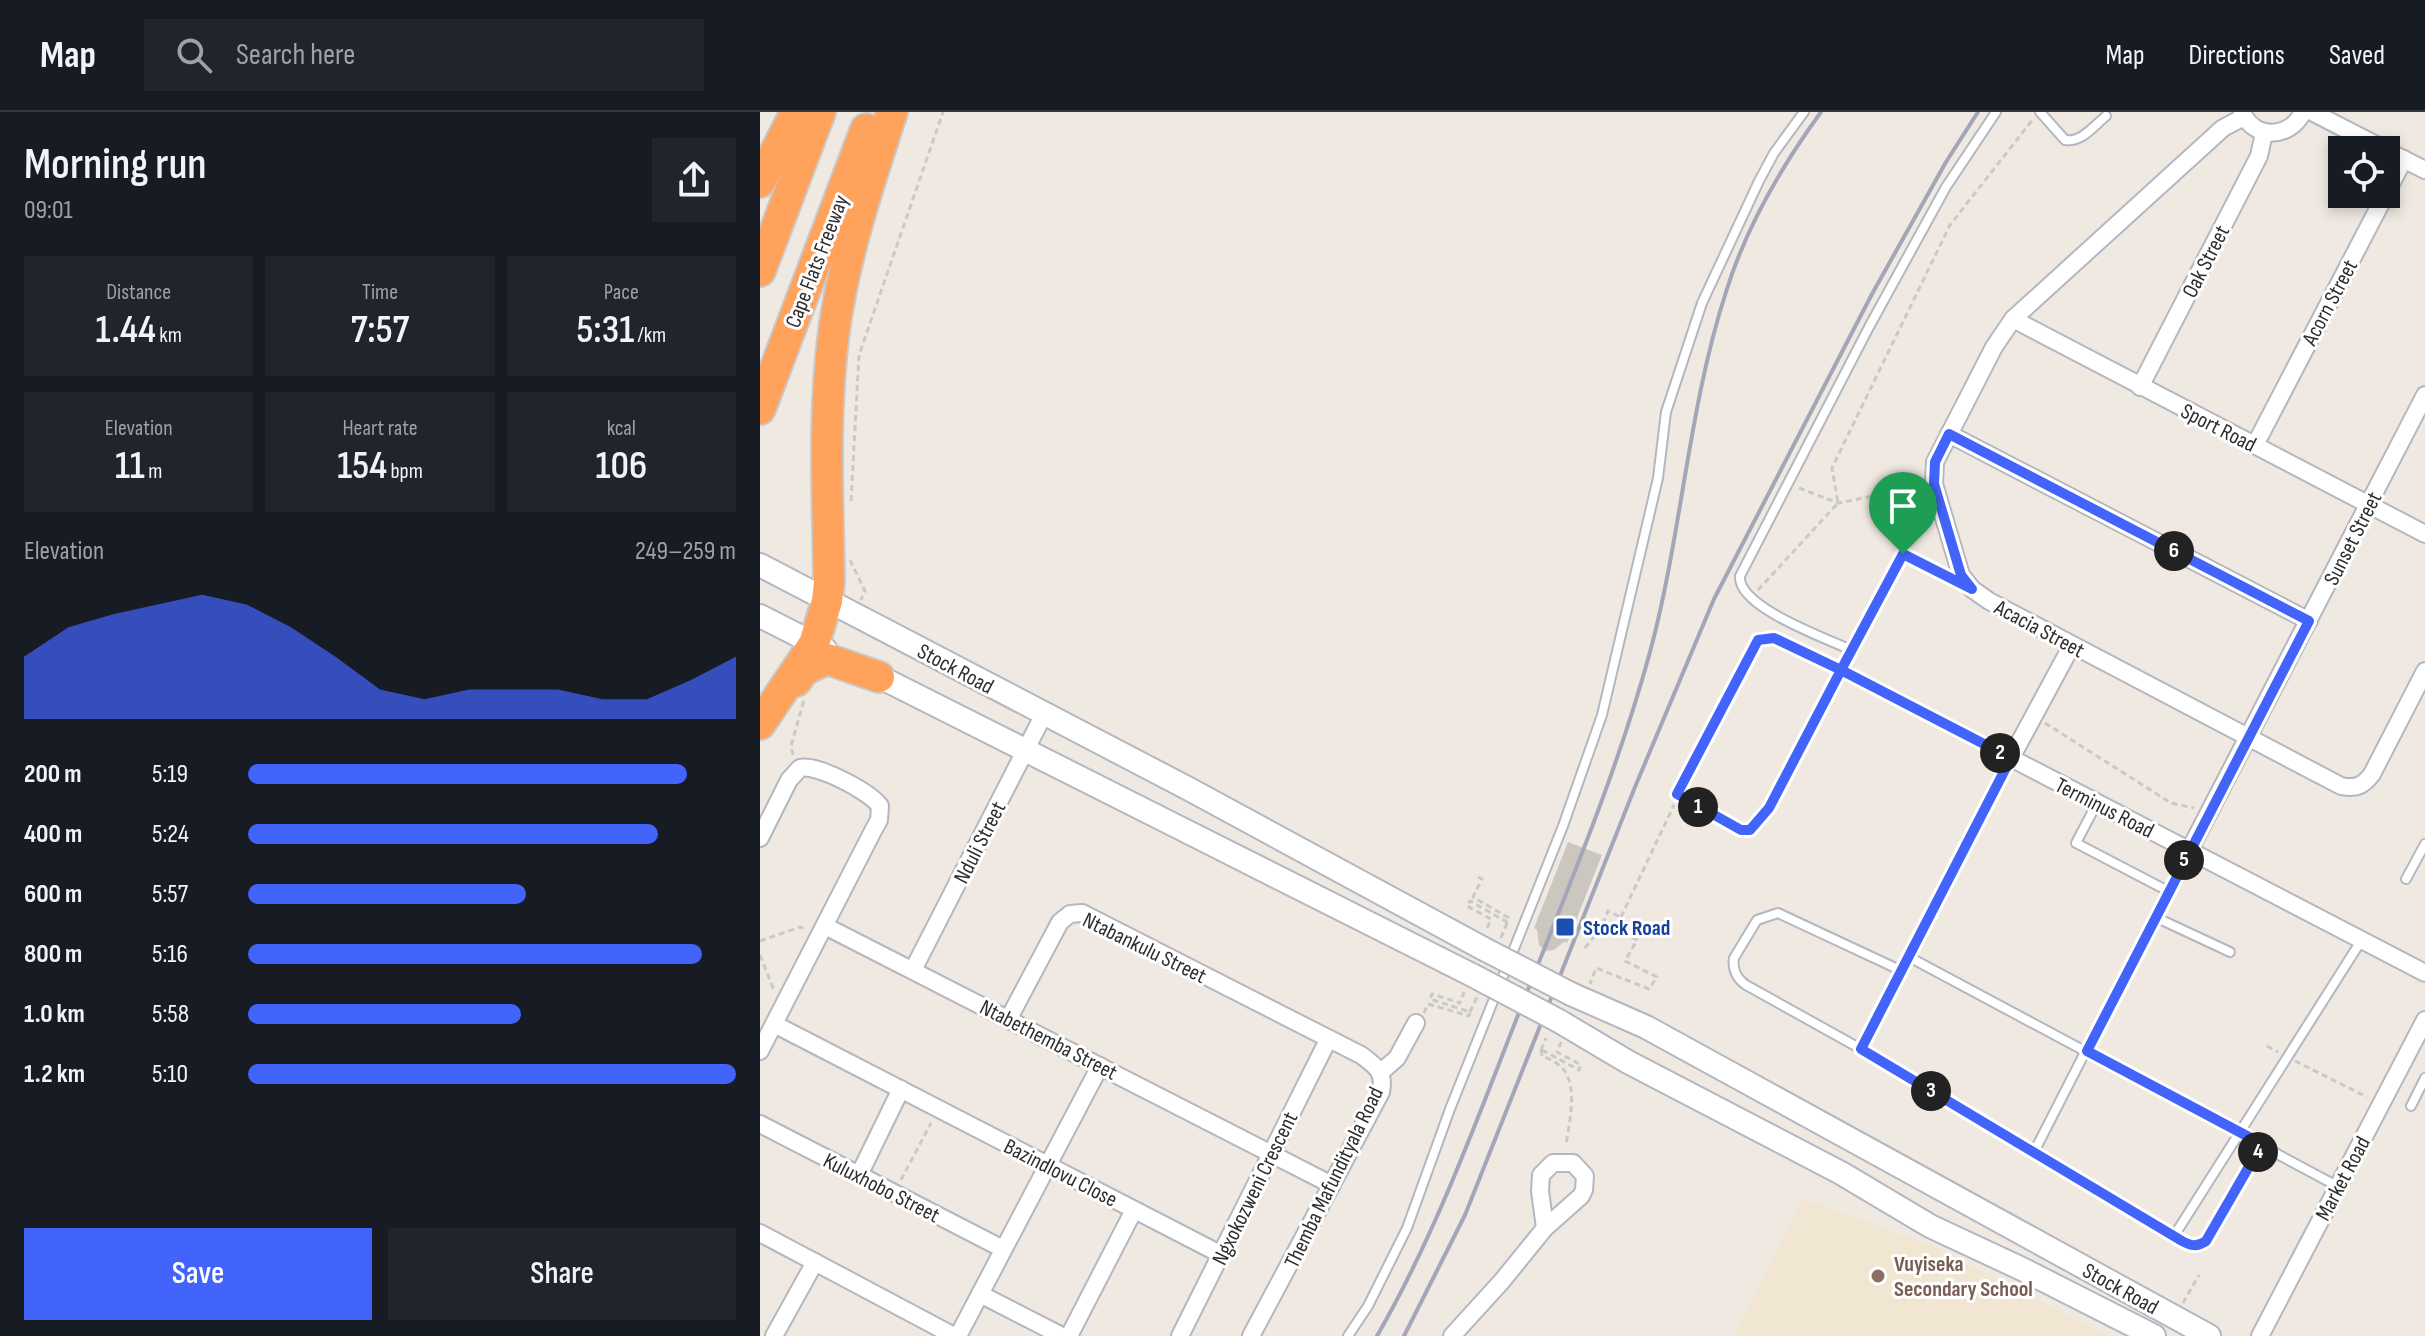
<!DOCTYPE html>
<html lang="en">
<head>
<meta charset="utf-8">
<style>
	:root { --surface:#171b24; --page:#20242c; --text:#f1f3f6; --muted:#9ea1a6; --line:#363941; --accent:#4264fb }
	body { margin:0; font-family:"Sofia Sans Condensed",sans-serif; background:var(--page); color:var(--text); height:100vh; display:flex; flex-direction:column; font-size:30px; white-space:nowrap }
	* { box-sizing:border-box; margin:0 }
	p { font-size:26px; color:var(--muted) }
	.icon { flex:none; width:44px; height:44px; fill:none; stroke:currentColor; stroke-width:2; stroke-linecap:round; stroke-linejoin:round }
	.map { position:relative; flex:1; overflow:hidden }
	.sheet { display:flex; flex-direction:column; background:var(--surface); width:760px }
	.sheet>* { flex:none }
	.buttons { position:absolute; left:1568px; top:24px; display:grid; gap:16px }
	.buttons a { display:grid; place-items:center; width:72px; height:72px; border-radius:0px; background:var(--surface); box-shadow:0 4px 12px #0003; font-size:40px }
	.pin { position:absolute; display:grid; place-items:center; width:68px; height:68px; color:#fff; margin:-82px -34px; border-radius:50% 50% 50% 0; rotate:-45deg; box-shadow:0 0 8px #0007 }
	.pin .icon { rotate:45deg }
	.km { position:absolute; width:40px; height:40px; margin:-20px; border-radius:50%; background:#222; color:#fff; font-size:22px; line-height:40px; text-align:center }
	.round { display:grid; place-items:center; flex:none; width:84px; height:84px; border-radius:0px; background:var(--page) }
	.overview { display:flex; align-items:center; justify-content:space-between; height:136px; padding:0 24px }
	h1 { font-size:44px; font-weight:600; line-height:60px }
	.figures { display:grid; grid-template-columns:repeat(3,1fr); gap:12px; height:136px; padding:8px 24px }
	.figures div { display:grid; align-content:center; border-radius:0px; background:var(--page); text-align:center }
	.figures b { font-size:40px; font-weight:600 }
	.figures small { font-size:22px; font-weight:400 }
	.figures p { font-size:22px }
	.chart { height:224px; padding:16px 24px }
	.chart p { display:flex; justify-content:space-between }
	.chart svg { width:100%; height:144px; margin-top:8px; fill:var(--accent); opacity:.7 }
	.action { display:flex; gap:16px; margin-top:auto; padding:16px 24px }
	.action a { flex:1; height:92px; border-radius:0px; background:var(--accent); color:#fff; font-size:32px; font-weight:600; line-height:92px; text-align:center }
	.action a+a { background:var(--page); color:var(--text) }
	ul { padding:0 24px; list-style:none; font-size:26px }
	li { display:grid; grid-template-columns:128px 96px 1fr; align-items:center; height:60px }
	li i { height:20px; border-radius:10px; background:var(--accent) }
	header { display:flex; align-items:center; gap:48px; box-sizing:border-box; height:112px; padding:0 40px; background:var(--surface); border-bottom:2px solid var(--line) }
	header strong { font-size:38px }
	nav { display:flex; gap:44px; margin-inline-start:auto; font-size:28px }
	.search { width:560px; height:72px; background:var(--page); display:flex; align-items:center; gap:20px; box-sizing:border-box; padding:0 28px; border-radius:0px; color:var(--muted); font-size:30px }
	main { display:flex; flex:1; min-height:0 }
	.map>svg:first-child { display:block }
	.education { fill:#f0e6d1 }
	.building { fill:#cbc7bf }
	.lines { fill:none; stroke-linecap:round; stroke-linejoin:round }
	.lane-casing { stroke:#b4b7c1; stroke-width:12 }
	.street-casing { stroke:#b4b7c1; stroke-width:20 }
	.secondary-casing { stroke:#b4b7c1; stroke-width:26 }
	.highway-casing { stroke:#c9c9c9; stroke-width:34 }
	.path { stroke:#c9c9c9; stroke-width:3; stroke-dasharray:6 4; stroke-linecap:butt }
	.lane { stroke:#fff; stroke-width:8 }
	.street { stroke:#fff; stroke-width:16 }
	.secondary { stroke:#fff; stroke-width:22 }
	.highway { stroke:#ffa35c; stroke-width:30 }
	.rail { stroke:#a3a6b8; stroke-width:4 }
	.secondary-bridge-casing { stroke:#b4b7c1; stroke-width:26; stroke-linecap:butt }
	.secondary-bridge { stroke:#fff; stroke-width:22 }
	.route-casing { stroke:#fff; stroke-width:16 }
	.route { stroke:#4264fb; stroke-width:10 }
	.transit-dot { fill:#1a4fb4; stroke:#fff; stroke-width:3 }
	.education-dot { fill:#8d6e63; stroke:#fff; stroke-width:3 }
	.labels { text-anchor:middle; stroke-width:6; stroke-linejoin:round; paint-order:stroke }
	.street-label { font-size:22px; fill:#2e2e2e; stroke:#fff }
	.transit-label { font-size:22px; font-weight:bold; fill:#164399; stroke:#fff; text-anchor:start }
	.education-label { font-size:22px; font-weight:bold; fill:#785e54; stroke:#fff; text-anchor:start }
</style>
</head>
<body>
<header>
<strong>Map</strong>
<div class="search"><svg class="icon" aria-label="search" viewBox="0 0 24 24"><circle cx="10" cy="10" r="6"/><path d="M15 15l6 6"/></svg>Search here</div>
<nav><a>Map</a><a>Directions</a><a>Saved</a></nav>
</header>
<main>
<section class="sheet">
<div class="overview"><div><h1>Morning run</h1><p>09:01</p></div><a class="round"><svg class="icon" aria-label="share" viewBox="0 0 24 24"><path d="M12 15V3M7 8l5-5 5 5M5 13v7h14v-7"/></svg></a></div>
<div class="figures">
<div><p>Distance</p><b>1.44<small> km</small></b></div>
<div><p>Time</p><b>7:57</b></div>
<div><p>Pace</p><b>5:31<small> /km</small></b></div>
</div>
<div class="figures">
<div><p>Elevation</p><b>11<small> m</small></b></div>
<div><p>Heart rate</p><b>154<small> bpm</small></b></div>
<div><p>kcal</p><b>106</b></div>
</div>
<div class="chart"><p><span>Elevation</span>249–259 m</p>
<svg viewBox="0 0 160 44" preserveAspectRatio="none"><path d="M0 44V25L10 16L20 12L30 9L40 6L50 9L60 16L70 25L80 35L90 38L100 35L110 35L120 35L130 38L140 38L150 32L160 25V44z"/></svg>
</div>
<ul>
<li><b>200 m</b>5:19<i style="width:90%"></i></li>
<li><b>400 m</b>5:24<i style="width:84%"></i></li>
<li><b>600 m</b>5:57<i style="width:57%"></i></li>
<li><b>800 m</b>5:16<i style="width:93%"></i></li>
<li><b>1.0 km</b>5:58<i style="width:56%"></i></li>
<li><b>1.2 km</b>5:10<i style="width:100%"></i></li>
</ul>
<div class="action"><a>Save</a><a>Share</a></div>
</section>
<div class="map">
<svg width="1665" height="1224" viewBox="0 0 1665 1224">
	<rect width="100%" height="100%" fill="#efe9e1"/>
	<polygon class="education" points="1044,1087 1171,1133 1348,1224 973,1224"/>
	<polygon class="building" points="808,730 842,743 807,831 804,830 794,838 786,839 779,833 777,818 774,816"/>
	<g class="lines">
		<g class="lane-casing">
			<g id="lane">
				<path d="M1280 0 1305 28C1321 31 1334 14 1346 4"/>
				<polyline points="1337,691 1316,731 1408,779"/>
				<polyline points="1646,767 1665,732"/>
				<polyline points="1395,805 1470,840"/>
				<polyline points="1149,845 1577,1074"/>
				<path d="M1142 859 1018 801 997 808 974 846C972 857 977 867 986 873L1101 937 1431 1134 1446 1129 1502 1032"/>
				<path d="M1101 937 1251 646 1014 526 1003 525 995 531 917 679 921 686 981 718H990L1009 696 1081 558 1091 538C1066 526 977 495 980 464L1109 215 1186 75 1236 0"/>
				<polyline points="1651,994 1665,966"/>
				<polyline points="1274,1040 1428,739"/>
				<polyline points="1414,1124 1601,829"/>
				<polyline points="588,1224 608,1194 647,1116 690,997 803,714 842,603 898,366 906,300 942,191 999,69 1014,41 1044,0"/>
			</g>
		</g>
		<g class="street-casing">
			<g id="street">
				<path d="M1482 0C1494 28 1530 27 1543 0"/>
				<polyline points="1552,0 1626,38"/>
				<path d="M1484 5 1463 16 1253 207 1234 235 1175 350 1174 372 1201 463 1212 477 1229 489 1581 674C1596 677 1603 674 1612 662L1665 559"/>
				<polyline points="1635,43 1665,58"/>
				<polyline points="1253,207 1665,422"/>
				<polyline points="1380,275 1499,44 1504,21"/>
				<polyline points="1189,322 1549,509"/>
				<polyline points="1495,333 1644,47"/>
				<polyline points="1312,533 1251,646 1665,861"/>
				<path d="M0 726 29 668 40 656C57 652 109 679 120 694L119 708 114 717 0 939"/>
				<polyline points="1429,739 1665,283"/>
				<polyline points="65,814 572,1073"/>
				<polyline points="153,858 284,602"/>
				<path d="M249 906 300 810 310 802 322 801 601 943C616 954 625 960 621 980L491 1224"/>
				<polyline points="14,912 462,1143"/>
				<polyline points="621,960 637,946 656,911"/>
				<polyline points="0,1012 243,1137"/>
				<polyline points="99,1063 141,977"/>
				<polyline points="0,1121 194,1224"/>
				<polyline points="220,1182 302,1224"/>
				<polyline points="14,1224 55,1150"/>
				<polyline points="198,1224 340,954"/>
				<polyline points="309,1224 374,1098"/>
				<polyline points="420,1224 568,928"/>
				<polyline points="692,1224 742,1169 785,1116 821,1084 824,1078 825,1064 813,1051 793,1051 781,1063 780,1079 785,1116"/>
				<polyline points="1500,1224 1665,908"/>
			</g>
		</g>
		<g class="secondary-casing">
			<g id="secondary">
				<polyline points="0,453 429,677 724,837"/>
				<polyline points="0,504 65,537"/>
				<path d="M106 558C307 661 511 760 712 863"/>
				<polyline points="811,882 886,915 1449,1224"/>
				<polyline points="799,909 868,950 1081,1061 1170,1114 1262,1157 1394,1224"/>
			</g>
		</g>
		<g class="highway-casing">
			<g id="highway">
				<polyline points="0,70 36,0"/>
				<polyline points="0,159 60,0"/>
				<polyline points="0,297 106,17"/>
				<polyline points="36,569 44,558 67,547 119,565"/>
				<path d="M0 612 54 532 67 489 69 470C68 386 63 302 74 219 84 144 109 71 132 0"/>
			</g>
		</g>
		<g class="path">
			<polyline points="1039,376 1078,391 1113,384 1164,403"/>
			<polyline points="91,389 99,243 183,0"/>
			<polyline points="1144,443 1187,464"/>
			<polyline points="90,448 105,479 101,488"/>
			<polyline points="998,478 1078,391 1072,356 1190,113 1274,6"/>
			<polyline points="1097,527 1166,401"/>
			<polyline points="1285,611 1411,691 1434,696"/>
			<polyline points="33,643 31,634 44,588"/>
			<polyline points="718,765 722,767 713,785 749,806 747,810 710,789 707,794 731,807 726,818"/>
			<polyline points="861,805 914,693"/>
			<polyline points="741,826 747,811"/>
			<polyline points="0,829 40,815 45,817"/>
			<polyline points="825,836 842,814 848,799 861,805 855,816 877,828 865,849 897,865 889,877 836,856 830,872"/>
			<polyline points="0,843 13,876 17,878"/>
			<polyline points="710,900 717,885"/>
			<polyline points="664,901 668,892 709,904 710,900 670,887 672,882 700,891 704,880"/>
			<polyline points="1507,934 1518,940"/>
			<path d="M781 938 782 944C787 946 794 949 799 953 820 970 809 1010 806 1033"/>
			<polyline points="781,938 786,926"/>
			<polyline points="782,938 819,958 821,953 797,940 801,930"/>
			<polyline points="1535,949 1607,985"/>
			<polyline points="141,1068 171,1011"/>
			<polyline points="1423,1191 1439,1163"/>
		</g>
		<use href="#lane" class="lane"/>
		<use href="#street" class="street"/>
		<use href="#secondary" class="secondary"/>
		<use href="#highway" class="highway"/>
		<g class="rail">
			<path d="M617 1224C677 1120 718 1004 762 893 808 776 857 661 890 540 922 421 928 297 966 180 986 115 1021 55 1061 0"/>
			<polyline points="644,1224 705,1103 875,675 954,487 1112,182 1186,50 1218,0"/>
		</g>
		<g class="secondary-bridge-casing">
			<g id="secondary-bridge">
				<polyline points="724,837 811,882"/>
				<polyline points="712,863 799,909"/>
			</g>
		</g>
		<use href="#secondary-bridge" class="secondary-bridge"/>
	</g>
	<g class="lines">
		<g class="route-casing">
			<path id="route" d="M1143 442 1081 558 1014 526 998 528 917 682 981 718H990L1009 696 1081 558 1251 646 1101 937 1422 1129C1431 1134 1437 1135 1446 1129L1502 1032 1327 939 1549 509 1189 322 1175 350 1174 372 1201 463 1212 477 1143 442"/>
		</g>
		<use href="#route" class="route"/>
	</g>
	<rect class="transit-dot" x="795" y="805" width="20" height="20" rx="4"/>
	<circle class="education-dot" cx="1118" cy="1164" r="8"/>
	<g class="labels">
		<g class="street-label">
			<text transform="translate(56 149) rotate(-69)" y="8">Cape Flats Freeway</text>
			<text transform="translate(1445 149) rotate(-63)" y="8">Oak Street</text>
			<text transform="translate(1569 190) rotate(-62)" y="8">Acorn Street</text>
			<text transform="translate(1459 315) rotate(27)" y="8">Sport Road</text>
			<text transform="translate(1592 426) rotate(-63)" y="8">Sunset Street</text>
			<text transform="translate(1280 516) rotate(28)" y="8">Acacia Street</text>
			<text transform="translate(196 556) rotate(28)" y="8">Stock Road</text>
			<text transform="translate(1345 695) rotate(27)" y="8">Terminus Road</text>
			<text transform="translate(219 730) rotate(-63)" y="8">Nduli Street</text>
			<text transform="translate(385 835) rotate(26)" y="8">Ntabankulu Street</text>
			<text transform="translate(289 927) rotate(27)" y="8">Ntabethemba Street</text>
			<text transform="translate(301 1060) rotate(27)" y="8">Bazindlovu Close</text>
			<text transform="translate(573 1065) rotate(-64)" y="8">Themba Mafundityala Road</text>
			<text transform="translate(1582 1066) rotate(-62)" y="8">Market Road</text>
			<text transform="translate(122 1075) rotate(27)" y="8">Kuluxhobo Street</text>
			<text transform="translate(494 1076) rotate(-64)" y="8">Ngxokozweni Crescent</text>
			<text transform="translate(1361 1176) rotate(29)" y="8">Stock Road</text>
		</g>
		<g class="transit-label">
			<text x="823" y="823">Stock Road</text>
		</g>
		<g class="education-label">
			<text x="1134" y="1159">Vuyiseka<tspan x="1134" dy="25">Secondary School</tspan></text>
		</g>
	</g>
</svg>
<div class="buttons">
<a><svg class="icon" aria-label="locate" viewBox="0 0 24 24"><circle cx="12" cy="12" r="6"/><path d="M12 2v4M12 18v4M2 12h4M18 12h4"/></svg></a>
</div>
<div class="pin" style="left:1143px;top:442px;background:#1e9e55"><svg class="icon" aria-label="arrive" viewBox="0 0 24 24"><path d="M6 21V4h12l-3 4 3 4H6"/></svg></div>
<b class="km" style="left:938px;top:695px">1</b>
<b class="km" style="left:1240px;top:641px">2</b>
<b class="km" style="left:1171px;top:979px">3</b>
<b class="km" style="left:1498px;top:1040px">4</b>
<b class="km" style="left:1424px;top:748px">5</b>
<b class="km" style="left:1414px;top:439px">6</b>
</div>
</main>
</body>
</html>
